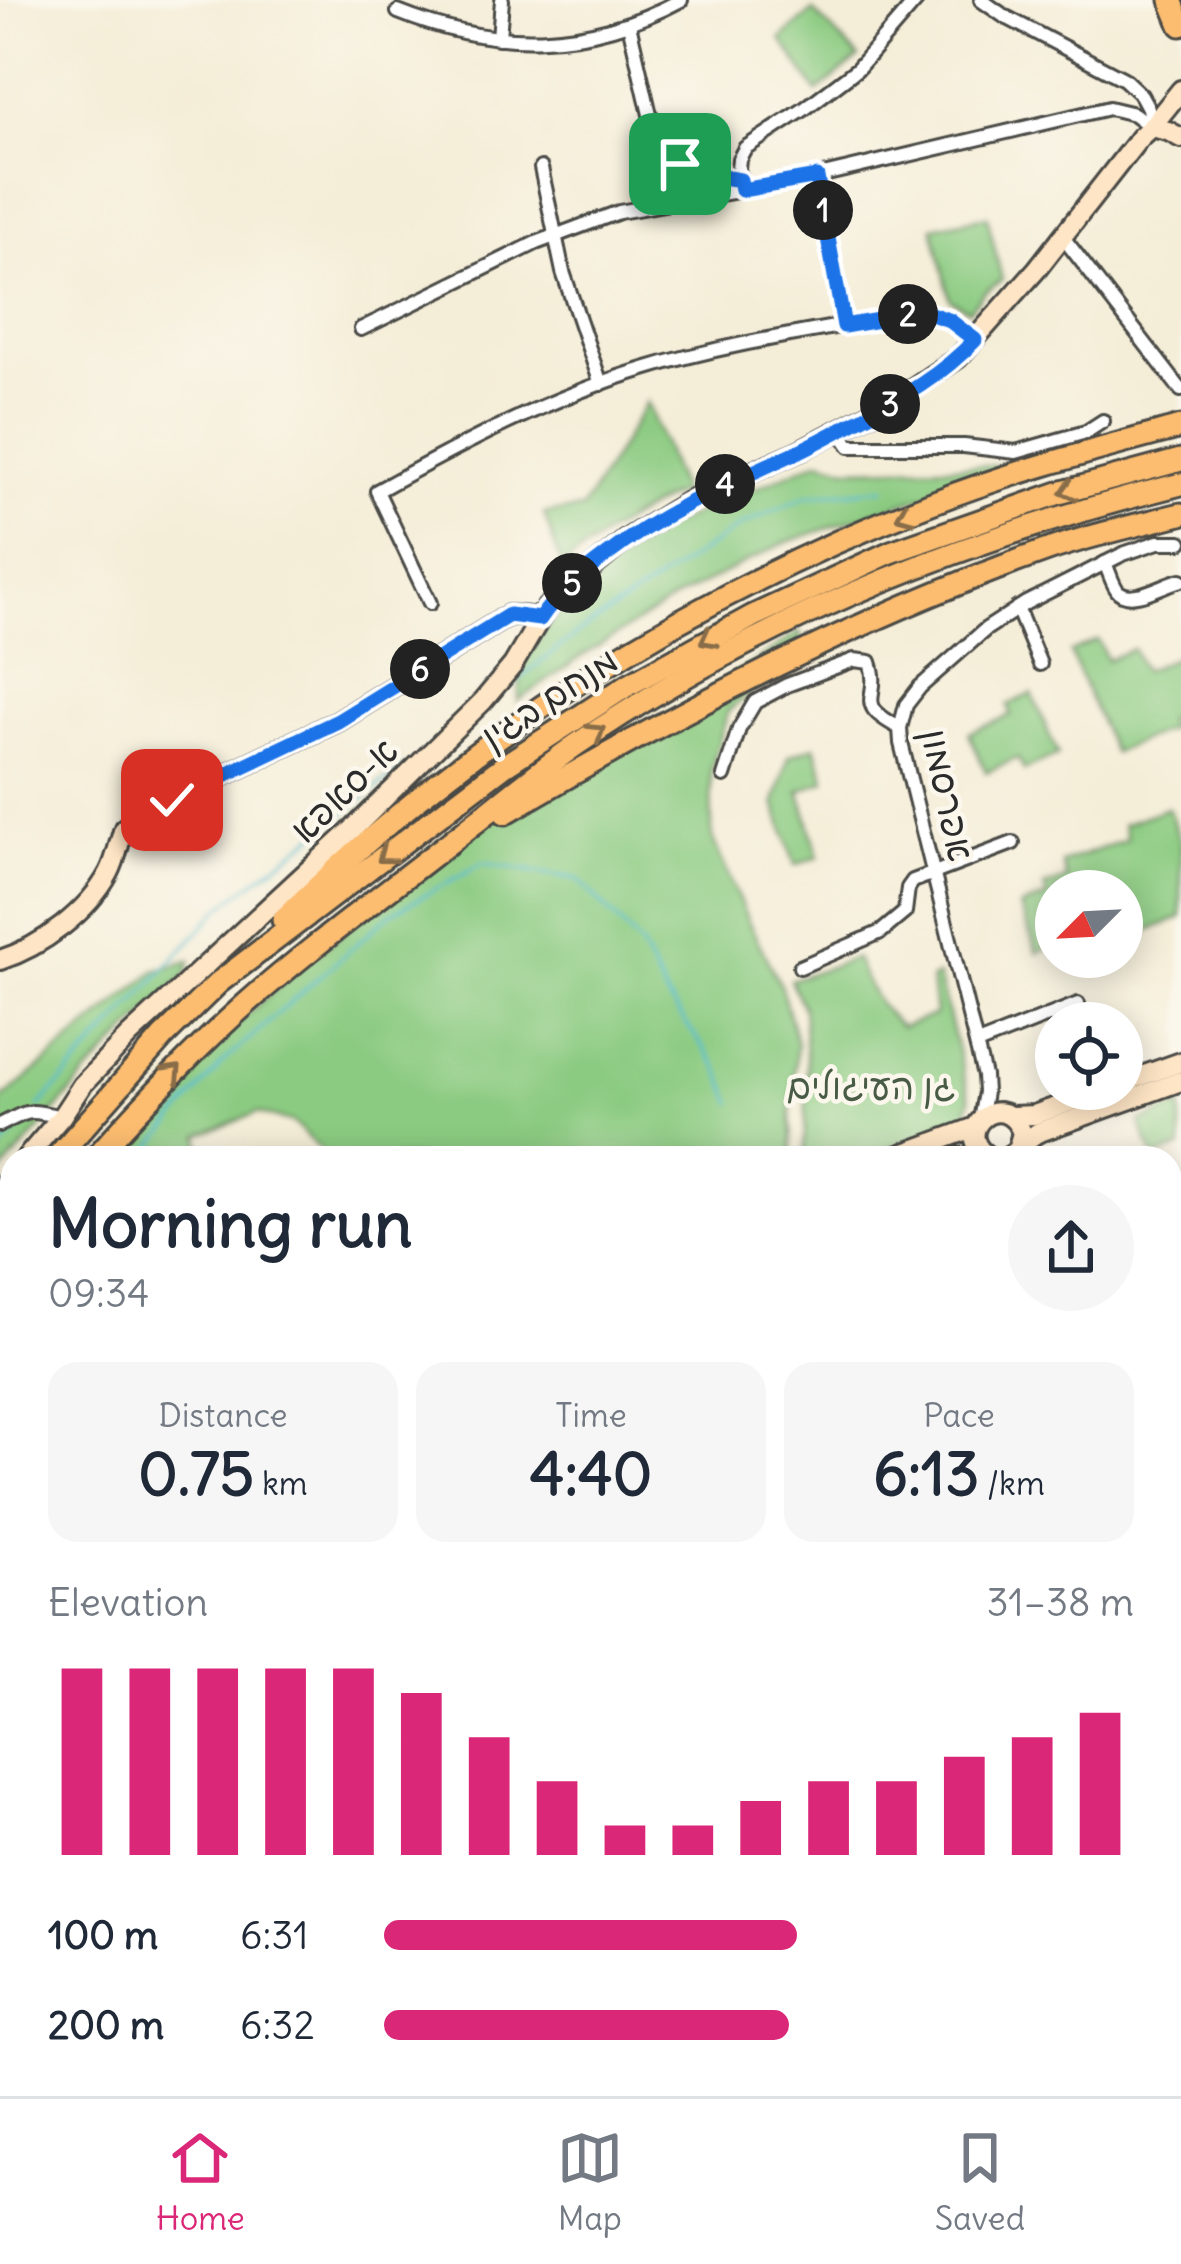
<!DOCTYPE html>
<html lang="en">
<head>
<meta charset="utf-8">
<style>
	:root { --surface:#fff; --page:#f6f6f7; --text:#1f2937; --muted:#747a83; --line:#e0e1e3; --accent:#db2777 }
	body { margin:0; font-family:Delius,"Playpen Sans Hebrew",sans-serif; background:var(--page); color:var(--text); height:100vh; display:flex; flex-direction:column; font-size:45px; white-space:nowrap }
	* { box-sizing:border-box; margin:0 }
	p { font-size:39px; color:var(--muted) }
	.icon { flex:none; width:66px; height:66px; fill:none; stroke:currentColor; stroke-width:2; stroke-linecap:round; stroke-linejoin:round }
	.map { position:relative; flex:1; overflow:hidden }
	.details { position:absolute; left:0px; top:1146px; width:1182px; height:951px; display:flex; flex-direction:column; background:var(--surface); border-radius:36px 36px 0 0; box-shadow:0 6px 30px #0003 }
	.details>* { flex:none }
	.needle { width:78px; rotate:246deg }
	.buttons { position:absolute; left:1035px; top:870px; display:grid; gap:24px }
	.buttons a { display:grid; place-items:center; width:108px; height:108px; border-radius:50%; background:var(--surface); box-shadow:0 6px 30px #0003; font-size:60px }
	.pin { position:absolute; display:grid; place-items:center; width:102px; height:102px; color:#fff; margin:-51px; border-radius:24px; box-shadow:0 6px 18px #0006 }
	.km { position:absolute; width:60px; height:60px; margin:-30px; border-radius:50%; background:#222; color:#fff; font-size:33px; line-height:60px; text-align:center }
	.round { display:grid; place-items:center; flex:none; width:126px; height:126px; border-radius:63px; background:var(--page) }
	.head { display:flex; align-items:center; justify-content:space-between; height:204px; padding:0 48px }
	h1 { font-size:66px; font-weight:700; line-height:90px }
	.metrics { display:grid; grid-template-columns:repeat(3,1fr); gap:18px; height:204px; padding:12px 48px }
	.metrics div { display:grid; align-content:center; border-radius:30px; background:var(--page); text-align:center }
	.metrics b { font-size:60px; font-weight:700 }
	.metrics small { font-size:33px; font-weight:400 }
	.metrics p { font-size:33px }
	.chart { height:336px; padding:24px 48px }
	.chart p { display:flex; justify-content:space-between }
	.chart svg { width:100%; height:216px; margin-top:12px; stroke:var(--accent); stroke-width:6 }
	ul { padding:0 48px; list-style:none; font-size:39px }
	li { display:grid; grid-template-columns:192px 144px 1fr; align-items:center; height:90px }
	li i { height:30px; border-radius:15px; background:var(--accent) }
	.tabs { display:flex; justify-content:space-around; align-items:center; height:168px; border-top:3px solid var(--line); background:var(--surface); font-size:33px; color:var(--muted) }
	.tabs a { display:grid; justify-items:center; gap:6px }
	.tabs .selected { color:var(--accent) }
	.map>svg:first-child { display:block }
	.green { fill:#8bcb81; stroke:#5b7b56; stroke-width:3 }
	.lines { fill:none; stroke-linecap:round; stroke-linejoin:round }
	.stream { stroke:#51bbce; stroke-width:3 }
	.street-casing { stroke:#494845; stroke-width:18 }
	.secondary-casing { stroke:#494845; stroke-width:24 }
	.highway-casing { stroke:#494845; stroke-width:27 }
	.street { stroke:#fff; stroke-width:12 }
	.secondary { stroke:#fee5c5; stroke-width:18 }
	.highway { stroke:#fcbd6f; stroke-width:21 }
	.oneway { stroke:#896d4a }
	.route-casing { stroke:#fff; stroke-width:24 }
	.route { stroke:#1a73e8; stroke-width:15 }
	.labels { text-anchor:middle; stroke-width:9; stroke-linejoin:round; paint-order:stroke }
	.street-label { font-size:36px; fill:#2b2b2b; stroke:#fbf7ec }
	.park-label { font-size:36px; fill:#485b45; stroke:#fbf7ec }
</style>
</head>
<body>
<div class="map">
<svg width="1181" height="2096" viewBox="0 0 1181 2096">
	<rect width="100%" height="100%" fill="#fbf7ec"/>
	<filter id="ink" filterUnits="userSpaceOnUse"><feTurbulence type="fractalNoise" baseFrequency=".00833" numOctaves="2"/><feDisplacementMap in="SourceGraphic" scale="24" xChannelSelector="R" yChannelSelector="G"/><feConvolveMatrix kernelMatrix="1 2 1 2 8 2 1 2 1" color-interpolation-filters="sRGB"/></filter>
	<filter id="wash" filterUnits="userSpaceOnUse"><feTurbulence type="fractalNoise" baseFrequency=".004" numOctaves="4" result="noise"/><feDisplacementMap in="SourceGraphic" scale="48" xChannelSelector="R" yChannelSelector="G"/><feGaussianBlur stdDeviation="2.7" result="paint"/><feColorMatrix in="noise" values="0 0 0 0 0 0 0 0 0 0 0 0 0 0 0 0 0 1.4 0 .05"/><feComposite in="paint" operator="in"/></filter>
	<g filter="url(#wash)">
		<rect width="100%" height="100%" fill="#f4edd7"/>
		<g class="green">
			<polygon points="813,11 859,58 817,92 781,39"/>
			<polygon points="987,216 1002,280 984,292 969,310 950,299 933,227"/>
			<path d="M647 402 681 492C637 511 600 538 562 567L544 514 582 509Z"/>
			<polygon points="820,460 848,468 1015,465 784,543 678,597 584,655 518,701 522,664 547,626 592,580 662,529"/>
			<polygon points="800,632 805,661 769,677 728,711 711,770 712,837 747,919 781,987 797,1044 791,1109 792,1158 329,1158 292,1122 257,1113 200,1135 203,1158 108,1158 185,1069 311,958 573,745 677,712"/>
			<polygon points="1098,640 1107,660 1133,649 1143,671 1181,655 1181,713 1166,720 1170,728 1113,753 1070,652"/>
			<polygon points="1032,694 1058,755 1024,770 1018,758 986,772 969,733 1011,715 1008,705"/>
			<polygon points="815,746 826,780 800,791 819,857 795,865 775,803 789,756"/>
			<polygon points="1168,808 1181,842 1181,918 1122,940 1122,891 1056,891 1056,945 1037,953 1020,907 1047,897 1044,887 1067,879 1062,863 1127,839 1123,824"/>
			<path d="M856 958C867 986 878 1007 901 1027L935 1015 931 979 938 976 970 1099 966 1116 956 1125 857 1158H804L807 1070 803 1008 790 980Z"/>
			<polygon points="190,961 187,974 89,1072 0,1175 0,1101 155,971"/>
			<polygon points="1181,1106 1181,1148 1154,1158 1140,1122"/>
			<polygon points="0,2057 12,2057 12,2085 72,2085 108,2093 131,2089 189,2096 0,2096"/>
		</g>
		<g class="lines">
			<g class="stream">
				<polyline points="502,692 577,634 742,525 807,496 885,488"/>
				<polyline points="39,1107 221,907 404,767"/>
				<polyline points="0,1150 28,1119"/>
				<polyline points="143,1158 222,1063 390,914 483,863 578,879 640,945 666,996 718,1067 733,1103"/>
				<polyline points="0,1243 12,1236"/>
			</g>
		</g>
	</g>
	<g filter="url(#ink)">
		<g class="lines">
			<g class="street-casing">
				<g id="street">
					<polyline points="981,0 1004,16 1124,79 1141,95 1148,108 1151,126"/>
					<path d="M398 12C495 51 588 50 681 0"/>
					<path d="M629 24 654 132C674 171 699 174 739 180"/>
					<polyline points="499,38 502,0"/>
					<polyline points="541,168 563,272 601,384"/>
					<polyline points="817,177 844,326"/>
					<polyline points="742,190 738,168 739,159 745,148 803,110 857,69 917,0"/>
					<polyline points="1062,236 1181,390"/>
					<polyline points="361,329 536,243 619,212 806,179 1109,108 1134,114 1151,127"/>
					<polyline points="839,430 850,446 964,446 1016,452 1086,432 1103,421"/>
					<path d="M1105 563C1109 571 1113 587 1119 592 1134 604 1165 583 1181 580"/>
					<path d="M430 603 377 491C462 444 550 397 644 369 731 342 824 330 913 313L938 314 975 340"/>
					<polyline points="1017,608 1040,664"/>
					<path d="M724 776 739 729 755 702 787 685 854 660 870 662C883 699 850 702 900 728"/>
					<polyline points="800,967 881,932 905,912 908,888 913,881 1013,843"/>
					<polyline points="977,1044 1078,1004"/>
					<polyline points="980,1120 985,1092 984,1076 901,743 900,728 906,705 920,687 986,629 1026,603 1123,554 1158,542 1181,542"/>
					<path d="M0 1125C30 1110 27 1109 61 1117"/>
					<polyline points="1170,1433 1173,1431"/>
					<polyline points="0,1531 12,1529"/>
					<polyline points="1170,1659 1181,1655"/>
					<polyline points="1170,1813 1181,1815"/>
					<polyline points="0,1829 12,1822"/>
					<polyline points="1170,1908 1181,1907"/>
					<polyline points="0,1978 12,1994"/>
					<polyline points="0,2053 12,2053"/>
					<polyline points="134,2085 188,2092"/>
					<polyline points="286,2085 289,2096"/>
					<polyline points="474,2085 476,2096"/>
					<polyline points="556,2085 561,2096"/>
					<polyline points="228,2096 235,2085"/>
					<polyline points="1139,2096 1146,2085"/>
				</g>
			</g>
			<g class="secondary-casing">
				<g id="secondary">
					<polyline points="1151,127 1168,131 1181,138"/>
					<path d="M0 960C41 947 88 912 109 873 116 860 119 843 124 828L172 800 338 721 509 615 540 618"/>
					<polyline points="1122,1083 1181,1062"/>
					<polyline points="1012,1116 1034,1115 1106,1089"/>
					<polyline points="1020,1145 1037,1133 1181,1081"/>
					<polyline points="26,1158 61,1117 82,1085 129,1036 354,828 483,701 513,665 547,607 571,585 627,539 669,513 694,498 797,452 887,405 958,358 1037,269 1140,137 1151,127 1181,90"/>
					<polyline points="891,1158 976,1127"/>
					<polyline points="956,1158 989,1157"/>
					<path d="M991 1158C947 1134 1003 1084 1022 1133L1017 1150 1005 1158"/>
					<polyline points="0,1189 12,1174"/>
					<polyline points="1170,2041 1181,2038"/>
					<polyline points="1170,2072 1181,2069"/>
					<polyline points="586,2085 592,2096"/>
					<polyline points="606,2085 611,2096"/>
					<polyline points="979,2096 1020,2085"/>
					<polyline points="1089,2096 1126,2085"/>
				</g>
			</g>
			<g class="highway-casing">
				<g id="highway">
					<polyline points="1171,0 1181,25"/>
					<path d="M505 813C679 711 857 617 1048 550 1091 535 1137 525 1181 514"/>
					<path d="M283 920C466 739 688 596 929 504 1011 472 1096 450 1181 427"/>
					<polyline points="56,1158 163,1037 218,983 505,765 628,685 753,616 891,552 1059,493 1181,460"/>
					<path d="M95 1158C143 1104 193 1051 247 1003 306 951 370 904 432 856 480 820 526 780 576 745 757 621 968 537 1181 484"/>
					<polyline points="0,1227 12,1212"/>
					<polyline points="0,1274 12,1258"/>
				</g>
			</g>
			<use href="#street" class="street"/>
			<use href="#secondary" class="secondary"/>
			<use href="#highway" class="highway"/>
		</g>
		<defs><path id="oneway-chevron" d="M-2-3.5L2.5 0L-2 3.5" fill="none" stroke-width="1.6" stroke-linecap="round" stroke-linejoin="round" transform="scale(3)"/></defs>
		<g class="oneway">
			<use href="#oneway-chevron" transform="translate(1068 491) rotate(164)"/>
			<use href="#oneway-chevron" transform="translate(904 515) rotate(157)"/>
			<use href="#oneway-chevron" transform="translate(708 639) rotate(152)"/>
			<use href="#oneway-chevron" transform="translate(597 732) rotate(-32)"/>
			<use href="#oneway-chevron" transform="translate(385 856) rotate(143)"/>
			<use href="#oneway-chevron" transform="translate(174 1072) rotate(-46)"/>
		</g>
	</g>
	<g class="lines" filter="url(#ink)">
		<g class="route-casing">
			<path id="route" d="M172 800 338 721 509 615 540 619C557 593 583 573 607 555 668 508 726 485 795 453 817 443 839 430 861 419 903 397 942 375 975 340L949 320 925 312 844 326 817 177 742 190 740 180 704 174 680 164"/>
		</g>
		<use href="#route" class="route"/>
	</g>
	<g class="labels">
		<g class="street-label">
			<text transform="translate(549 698) rotate(-33)" y="13">מנחם בגין</text>
			<text transform="translate(344 790) rotate(-44)" y="13">א-סאפא</text>
			<text transform="translate(948 795) rotate(78)" y="13">אפרסמון</text>
		</g>
		<g class="park-label">
			<text x="871" y="1099">גן העיגולים</text>
		</g>
	</g>
</svg>
<div class="buttons">
<a><svg class="needle" viewBox="-14 -14 28 28"><path d="M0-13l5 13h-10z" fill="#e53935"/><path d="M0 13l5-13h-10z" fill="#747a83"/></svg></a>
<a><svg class="icon" aria-label="locate" viewBox="0 0 24 24"><circle cx="12" cy="12" r="6"/><path d="M12 2v4M12 18v4M2 12h4M18 12h4"/></svg></a>
</div>
<div class="pin" style="left:680px;top:164px;background:#1e9e55"><svg class="icon" aria-label="arrive" viewBox="0 0 24 24"><path d="M6 21V4h12l-3 4 3 4H6"/></svg></div>
<div class="pin" style="left:172px;top:800px;background:#d93025"><svg class="icon" aria-label="check" viewBox="0 0 24 24"><path d="M5 12l5 5 9-10"/></svg></div>
<b class="km" style="left:823px;top:210px">1</b>
<b class="km" style="left:908px;top:314px">2</b>
<b class="km" style="left:890px;top:404px">3</b>
<b class="km" style="left:725px;top:484px">4</b>
<b class="km" style="left:572px;top:583px">5</b>
<b class="km" style="left:420px;top:669px">6</b>
<section class="details">
<div class="head"><div><h1>Morning run</h1><p>09:34</p></div><a class="round"><svg class="icon" aria-label="share" viewBox="0 0 24 24"><path d="M12 15V3M7 8l5-5 5 5M5 13v7h14v-7"/></svg></a></div>
<div class="metrics">
<div><p>Distance</p><b>0.75<small> km</small></b></div>
<div><p>Time</p><b>4:40</b></div>
<div><p>Pace</p><b>6:13<small> /km</small></b></div>
</div>
<div class="chart"><p><span>Elevation</span>31–38 m</p>
<svg viewBox="0 0 160 44" preserveAspectRatio="none"><path d="M5 44V6M15 44V6M25 44V6M35 44V6M45 44V6M55 44V11M65 44V20M75 44V29M85 44V38M95 44V38M105 44V33M115 44V29M125 44V29M135 44V24M145 44V20M155 44V15"/></svg>
</div>
<ul>
<li><b>100 m</b>6:31<i style="width:55%"></i></li>
<li><b>200 m</b>6:32<i style="width:54%"></i></li>
</ul>
</section>
</div>
<nav class="tabs">
<a class="selected"><svg class="icon" aria-label="home" viewBox="0 0 24 24"><path d="M3 11l9-7 9 7M6 9v11h12V9"/></svg>Home</a>
<a><svg class="icon" aria-label="map" viewBox="0 0 24 24"><path d="M3 6l6-2 6 2 6-2v14l-6 2-6-2-6 2zM9 4v14M15 6v14"/></svg>Map</a>
<a><svg class="icon" aria-label="saved" viewBox="0 0 24 24"><path d="M7 4h10v16l-5-4-5 4z"/></svg>Saved</a>
</nav>
</body>
</html>
